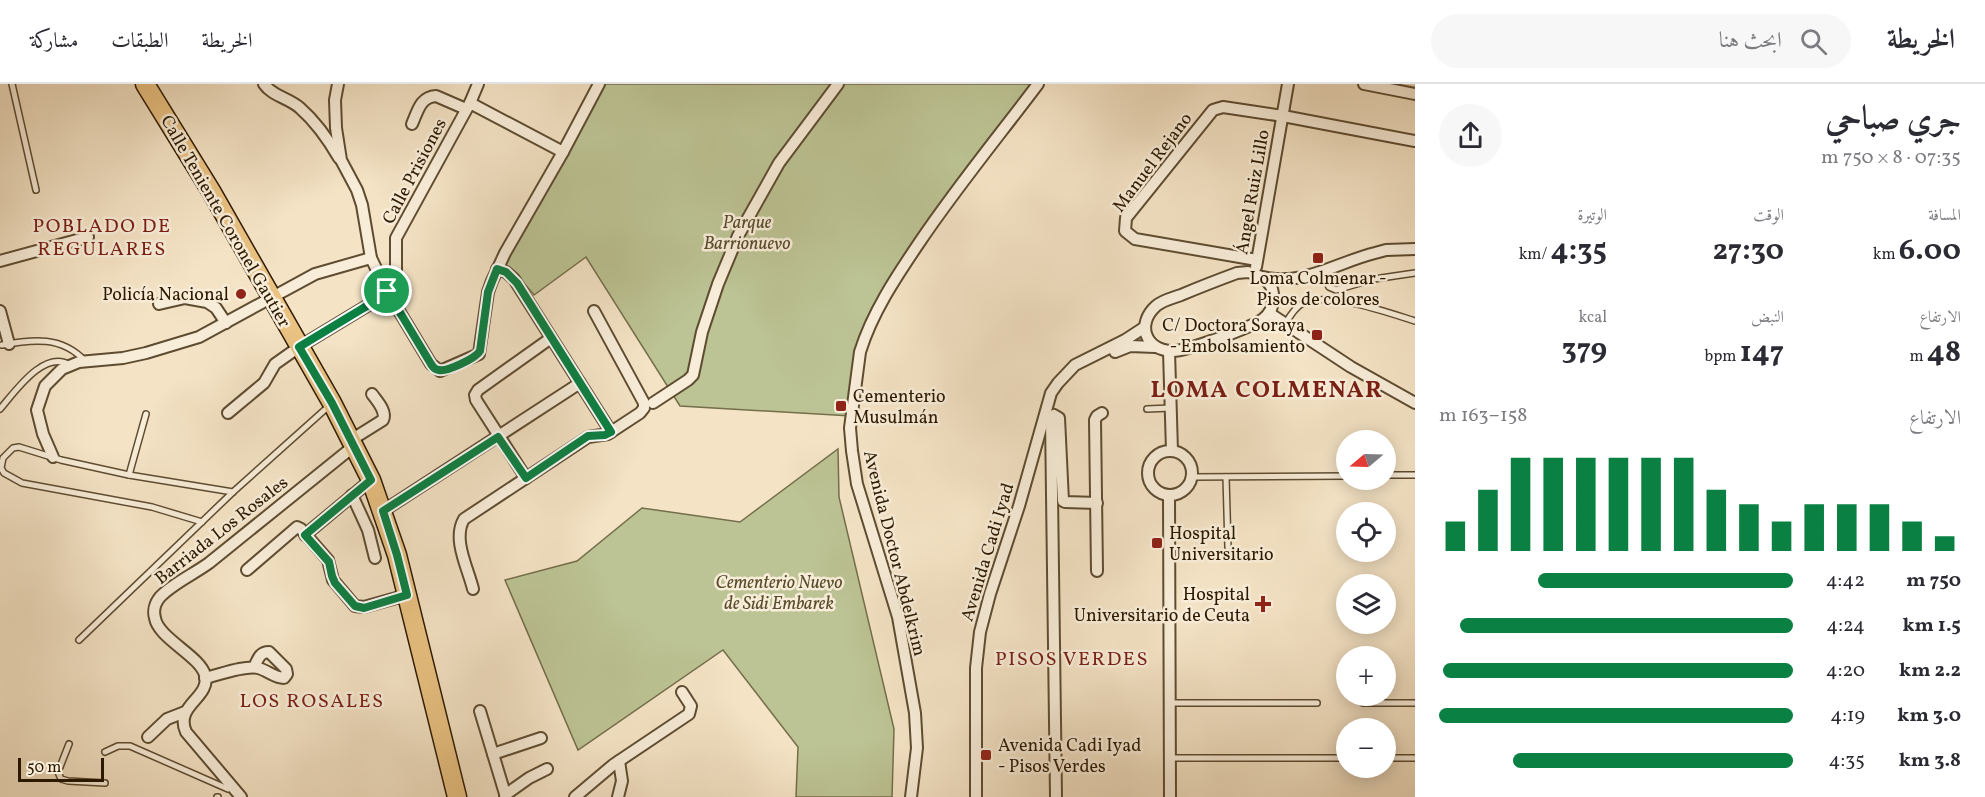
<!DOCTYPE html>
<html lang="ar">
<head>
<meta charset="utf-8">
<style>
	:root { --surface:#fff; --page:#f7f7f7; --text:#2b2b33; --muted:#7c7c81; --line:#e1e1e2; --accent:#0b8043 }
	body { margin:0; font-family:Vollkorn,Amiri,serif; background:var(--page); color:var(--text); direction:rtl; height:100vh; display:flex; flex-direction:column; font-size:22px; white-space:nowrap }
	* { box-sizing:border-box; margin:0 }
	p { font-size:20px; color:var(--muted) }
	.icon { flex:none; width:33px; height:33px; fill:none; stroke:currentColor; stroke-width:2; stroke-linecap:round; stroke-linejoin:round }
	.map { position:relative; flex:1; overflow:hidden; direction:ltr }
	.panel { display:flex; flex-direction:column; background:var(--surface); width:570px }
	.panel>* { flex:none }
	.needle { width:39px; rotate:251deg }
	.controls { position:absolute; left:1336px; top:346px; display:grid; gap:12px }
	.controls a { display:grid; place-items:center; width:60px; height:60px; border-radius:50%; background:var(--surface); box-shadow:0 3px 15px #0003; font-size:30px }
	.scale { position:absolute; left:18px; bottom:15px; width:86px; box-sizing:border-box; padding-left:6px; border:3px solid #2c1900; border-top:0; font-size:16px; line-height:21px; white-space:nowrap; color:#2c1900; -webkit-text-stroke:4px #f8edd9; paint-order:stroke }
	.pin { position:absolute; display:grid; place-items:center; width:51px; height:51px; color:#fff; margin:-26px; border:3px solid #fff; border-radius:50%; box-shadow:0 2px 6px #0007 }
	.round { display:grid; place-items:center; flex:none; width:63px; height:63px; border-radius:32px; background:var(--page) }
	.headline { display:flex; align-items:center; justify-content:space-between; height:102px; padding:0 24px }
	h1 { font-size:33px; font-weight:700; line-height:45px }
	.figures { display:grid; grid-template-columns:repeat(3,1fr); gap:9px; height:102px; padding:6px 24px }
	.figures div { display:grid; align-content:center }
	.figures b { font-size:30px; font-weight:700 }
	.figures small { font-size:16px; font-weight:400 }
	.figures p { font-size:16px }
	.chart { height:168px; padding:12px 24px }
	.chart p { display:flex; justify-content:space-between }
	.chart svg { width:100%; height:108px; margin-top:6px; stroke:var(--accent); stroke-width:6 }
	ul { padding:0 24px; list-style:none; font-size:20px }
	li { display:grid; grid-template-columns:96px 72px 1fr; align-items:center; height:45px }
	li i { height:15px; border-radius:8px; background:var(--accent) }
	header { display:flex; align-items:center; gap:36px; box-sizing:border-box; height:84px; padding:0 30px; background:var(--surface); border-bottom:2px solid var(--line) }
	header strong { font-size:28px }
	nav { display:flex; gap:33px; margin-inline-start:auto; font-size:21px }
	.search { width:420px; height:54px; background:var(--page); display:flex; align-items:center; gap:15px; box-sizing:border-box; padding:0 21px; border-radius:33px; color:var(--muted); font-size:22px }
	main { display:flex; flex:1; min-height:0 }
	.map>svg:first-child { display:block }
	.green { fill:#bcc394; stroke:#746e4a; stroke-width:1.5 }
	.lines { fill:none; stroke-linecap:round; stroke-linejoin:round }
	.lane-casing { stroke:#5e4c31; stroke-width:8 }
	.street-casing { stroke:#5e4c31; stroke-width:14 }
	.primary-casing { stroke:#2c1900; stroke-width:21 }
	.lane { stroke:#f8edd9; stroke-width:5 }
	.street { stroke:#f8edd9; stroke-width:10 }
	.primary { stroke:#eac282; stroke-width:18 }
	.route-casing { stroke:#fff; stroke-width:12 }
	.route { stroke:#0b8043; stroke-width:8 }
	.poi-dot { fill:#8f2418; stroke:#f8edd9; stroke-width:2 }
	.labels { text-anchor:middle; stroke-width:5; stroke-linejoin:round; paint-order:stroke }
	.street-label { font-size:18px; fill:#2c1900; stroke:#f8edd9 }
	.park-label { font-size:18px; font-style:italic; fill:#574c2c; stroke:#f8edd9 }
	.poi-label { font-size:18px; fill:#2c1900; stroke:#f8edd9; text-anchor:end }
	.neighbourhood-label { font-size:20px; letter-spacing:1.5px; fill:#7a1f14; stroke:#f8edd9 }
	.district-label { font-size:24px; font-weight:bold; letter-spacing:1.5px; fill:#7a1f14; stroke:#f8edd9 }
</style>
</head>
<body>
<header>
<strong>الخريطة</strong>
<div class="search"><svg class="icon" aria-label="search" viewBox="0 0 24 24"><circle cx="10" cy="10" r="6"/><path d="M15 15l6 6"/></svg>ابحث هنا</div>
<nav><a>الخريطة</a><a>الطبقات</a><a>مشاركة</a></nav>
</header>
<main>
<section class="panel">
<div class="headline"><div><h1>جري صباحي</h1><p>07:35 · 8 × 750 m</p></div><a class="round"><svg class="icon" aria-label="share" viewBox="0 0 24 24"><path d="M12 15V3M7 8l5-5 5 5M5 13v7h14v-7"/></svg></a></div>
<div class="figures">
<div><p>المسافة</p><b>6.00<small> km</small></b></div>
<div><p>الوقت</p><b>27:30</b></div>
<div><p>الوتيرة</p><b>4:35<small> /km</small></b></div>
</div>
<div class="figures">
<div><p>الارتفاع</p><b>48<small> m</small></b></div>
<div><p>النبض</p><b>147<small> bpm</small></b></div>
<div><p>kcal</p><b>379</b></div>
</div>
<div class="chart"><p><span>الارتفاع</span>158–163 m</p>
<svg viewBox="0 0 160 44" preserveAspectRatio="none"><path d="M5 44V32M15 44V19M25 44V6M35 44V6M45 44V6M55 44V6M65 44V6M75 44V6M85 44V19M95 44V25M105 44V32M115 44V25M125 44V25M135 44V25M145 44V32M155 44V38"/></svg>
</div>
<ul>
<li><b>750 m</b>4:42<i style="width:72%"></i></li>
<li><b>1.5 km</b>4:24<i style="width:94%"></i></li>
<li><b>2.2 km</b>4:20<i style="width:99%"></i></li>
<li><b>3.0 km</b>4:19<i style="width:100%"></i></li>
<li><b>3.8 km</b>4:35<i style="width:79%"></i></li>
</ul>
</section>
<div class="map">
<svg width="1415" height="713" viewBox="0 0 1415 713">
	<rect width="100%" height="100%" fill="#f4e3c5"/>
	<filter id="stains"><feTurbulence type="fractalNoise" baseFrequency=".00333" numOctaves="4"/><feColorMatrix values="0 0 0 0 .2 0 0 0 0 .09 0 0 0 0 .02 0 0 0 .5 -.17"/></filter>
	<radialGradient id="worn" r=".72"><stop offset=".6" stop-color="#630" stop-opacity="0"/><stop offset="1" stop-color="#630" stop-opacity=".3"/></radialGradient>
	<g class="green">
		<path d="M603 0H1038L929 143 869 240 851 332 680 322 586 173 534 211C522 196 518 191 499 187Z"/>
		<polygon points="838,365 839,413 894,645 892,713 796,713 798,663 723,566 578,666 505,496 577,477 642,424 740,438"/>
	</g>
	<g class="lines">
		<g class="lane-casing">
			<g id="lane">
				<polyline points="12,0 36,106"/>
				<polyline points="1322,187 1329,203 1336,206 1374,195 1415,189"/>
				<path d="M1285 240C1289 234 1293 226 1300 221 1324 205 1389 229 1415 237"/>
				<path d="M2 261C33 255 62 252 85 277"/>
				<path d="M0 325C15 308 44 265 70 281"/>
				<polyline points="1147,325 1171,324"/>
				<polyline points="129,391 146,330"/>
				<polyline points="1386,391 1415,391"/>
				<polyline points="1192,393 1347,392"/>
				<polyline points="1226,393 1228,463"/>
				<polyline points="202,438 152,423 22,399 4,389 1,384 3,374 13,364 19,363 61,376 129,391 233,408"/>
				<polyline points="79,556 233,408 329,322"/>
				<polyline points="1170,619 1317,619"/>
				<polyline points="1363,619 1415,619"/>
				<polyline points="69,660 58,688 61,695 68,697 105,699"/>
				<polyline points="105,668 118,662 130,662 228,705"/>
				<polyline points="1170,674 1347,674"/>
				<polyline points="1386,674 1415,674"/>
				<polyline points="217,713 218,713"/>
			</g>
		</g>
		<g class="street-casing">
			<g id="street">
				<path d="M264 0C272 12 289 14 300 24 316 38 328 55 339 74"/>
				<polyline points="338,0 335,16 336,44 341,76 357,106 362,121 371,174 387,207 431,280 440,287 479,270 488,208 492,197 505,169 563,68 599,0"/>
				<polyline points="1364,0 1415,10"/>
				<polyline points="470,19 563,68"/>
				<path d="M412 40C418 27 420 13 436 12L466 25"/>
				<polyline points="1257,176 1135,155 1125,147 1126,134 1213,26 1223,23 1283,32 1415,57"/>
				<polyline points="0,177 88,153"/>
				<polyline points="1256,183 1288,0"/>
				<polyline points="497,185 506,188 514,195 611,348"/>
				<path d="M1248 188C1260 191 1272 197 1273 210 1274 220 1271 229 1263 235 1252 243 1185 268 1172 267 1145 266 1136 240 1156 222 1163 216 1173 214 1181 211 1200 203 1218 196 1237 189Z"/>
				<path d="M1263 193C1302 203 1338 178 1375 169L1386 166 1415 165"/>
				<polyline points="159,220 185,214 207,218 216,224 226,239"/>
				<polyline points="0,227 9,260"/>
				<polyline points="1269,229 1351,283 1415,319"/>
				<polyline points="1169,267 1172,367"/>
				<polyline points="1115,268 1130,262 1155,263"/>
				<polyline points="653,319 688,296 693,291 702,248 718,200 738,152 779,79 838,0"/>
				<polyline points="228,329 264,299 275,280 299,263 380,214 387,207 396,192 396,154 470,19 478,0"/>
				<path d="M351 356 383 336C387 327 377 317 372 310"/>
				<circle cx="1170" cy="389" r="22"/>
				<polyline points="53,373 43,350 37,326 45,302 62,285 79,278 123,274 146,269 199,253 315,190 371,174"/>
				<polyline points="526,394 476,316 475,311 478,306 551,254"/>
				<polyline points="352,411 368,446 375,474"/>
				<polyline points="1169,411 1170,713"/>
				<polyline points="383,427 580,299"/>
				<polyline points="305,451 371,396"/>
				<polyline points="247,486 297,443 301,445 328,476 333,496 355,522 364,523 407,511"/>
				<polyline points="1097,487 1095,336 1097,332 1102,329"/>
				<path d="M473 505C468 484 452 455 464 435L588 353 608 350 640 329 644 324V319L594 227"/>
				<path d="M205 594C219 591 244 581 258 584 267 586 274 594 284 594L287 590 286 585 269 568C259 568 258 576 254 583"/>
				<polyline points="480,627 506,713"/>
				<polyline points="148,653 167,635 185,628"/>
				<polyline points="493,670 541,654"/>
				<polyline points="505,711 529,694 547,685"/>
				<path d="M241 713 186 648C174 621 211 614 205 591 200 572 158 554 155 534 153 527 155 519 160 513 172 500 194 490 209 479 257 440 306 401 354 362"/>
				<polyline points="575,713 613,681 689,630 691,622 682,608"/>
				<polyline points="618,713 622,697 619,677"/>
				<path d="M911 713 917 664 915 629 898 533 857 400 852 367 850 344 860 268C872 229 896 193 919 159 956 104 998 53 1038 0"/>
				<polyline points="976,713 976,584 980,548 990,510 1019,422 1051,309 1058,299 1075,281 1125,256 1145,243"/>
				<polyline points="1056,713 1051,334 1054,331 1059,334 1063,417 1065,418 1097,419"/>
			</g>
		</g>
		<g class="primary-casing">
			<polyline id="primary" points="145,0 211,107 332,319 371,396 397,471 457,713"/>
		</g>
		<use href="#lane" class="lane"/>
		<use href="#street" class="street"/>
		<use href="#primary" class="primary"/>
	</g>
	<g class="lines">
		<g class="route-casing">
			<path id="route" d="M497 185 506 188 517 199 611 348 605 351 588 352 526 394 498 353 383 427 397 471 407 511 364 524 355 522 335 499 332 492 329 478 305 451 371 396 332 319 299 263 380 214 387 207 431 280C434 284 434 285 439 286 447 288 476 274 480 267L488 208Z"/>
		</g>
		<use href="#route" class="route"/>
	</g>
	<g class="poi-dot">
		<rect x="1312" y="168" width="12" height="12" rx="3"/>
		<circle cx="241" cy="210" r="6"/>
		<rect x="1311" y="245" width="12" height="12" rx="3"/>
		<rect x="835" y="316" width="12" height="12" rx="3"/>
		<rect x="1151" y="453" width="12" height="12" rx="3"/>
		<path d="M1260 511h6v6h6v6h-6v6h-6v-6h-6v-6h6z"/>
		<rect x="980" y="665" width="12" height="12" rx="3"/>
	</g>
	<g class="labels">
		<g class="street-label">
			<text transform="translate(1152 78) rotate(-53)" y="6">Manuel Rejano</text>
			<text transform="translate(414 87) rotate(-62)" y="6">Calle Prisiones</text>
			<text transform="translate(1252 108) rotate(-80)" y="6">Ángel Ruiz Lillo</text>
			<text transform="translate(226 137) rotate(60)" y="6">Calle Teniente Coronel Gautier</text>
			<text transform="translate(221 446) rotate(-38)" y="6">Barriada Los Rosales</text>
			<text transform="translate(987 468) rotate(-73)" y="6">Avenida Cadi Iyad</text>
			<text transform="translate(895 469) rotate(76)" y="6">Avenida Doctor Abdelkrim</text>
		</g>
		<g class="park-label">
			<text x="747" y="144">Parque<tspan x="747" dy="21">Barrionuevo</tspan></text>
			<text x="779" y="504">Cementerio Nuevo<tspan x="779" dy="21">de Sidi Embarek</tspan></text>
		</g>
		<g class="poi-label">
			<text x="1318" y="200" text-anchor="middle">Loma Colmenar -<tspan x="1318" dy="21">Pisos de colores</tspan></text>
			<text x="229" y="216">Policía Nacional</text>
			<text x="1305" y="247">C/ Doctora Soraya<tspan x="1305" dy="21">- Embolsamiento</tspan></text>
			<text x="853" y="318" text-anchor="start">Cementerio<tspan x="853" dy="21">Musulmán</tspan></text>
			<text x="1169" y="455" text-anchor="start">Hospital<tspan x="1169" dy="21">Universitario</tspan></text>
			<text x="1250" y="516">Hospital<tspan x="1250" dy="21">Universitario de Ceuta</tspan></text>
			<text x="998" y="667" text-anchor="start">Avenida Cadi Iyad<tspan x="998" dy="21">- Pisos Verdes</tspan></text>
		</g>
		<g class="neighbourhood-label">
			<text x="102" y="148">POBLADO DE<tspan x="102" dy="23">REGULARES</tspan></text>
			<text x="1072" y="581">PISOS VERDES</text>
			<text x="312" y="623">LOS ROSALES</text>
		</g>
		<g class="district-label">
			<text x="1267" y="313">LOMA COLMENAR</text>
		</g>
	</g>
	<rect width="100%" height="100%" filter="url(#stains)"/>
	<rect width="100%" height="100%" fill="url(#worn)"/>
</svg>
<div class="controls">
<a><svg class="needle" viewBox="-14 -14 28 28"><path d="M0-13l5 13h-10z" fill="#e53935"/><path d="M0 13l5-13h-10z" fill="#7c7c81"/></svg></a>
<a><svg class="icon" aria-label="locate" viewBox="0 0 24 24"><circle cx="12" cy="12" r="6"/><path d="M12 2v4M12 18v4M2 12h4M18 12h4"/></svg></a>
<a><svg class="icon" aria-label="layers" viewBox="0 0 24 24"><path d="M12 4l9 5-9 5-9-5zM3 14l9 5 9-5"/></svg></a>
<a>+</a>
<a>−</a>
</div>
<div class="scale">50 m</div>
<div class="pin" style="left:387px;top:207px;background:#1e9e55"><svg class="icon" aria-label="arrive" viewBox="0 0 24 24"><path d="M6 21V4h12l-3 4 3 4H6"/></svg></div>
</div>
</main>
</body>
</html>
